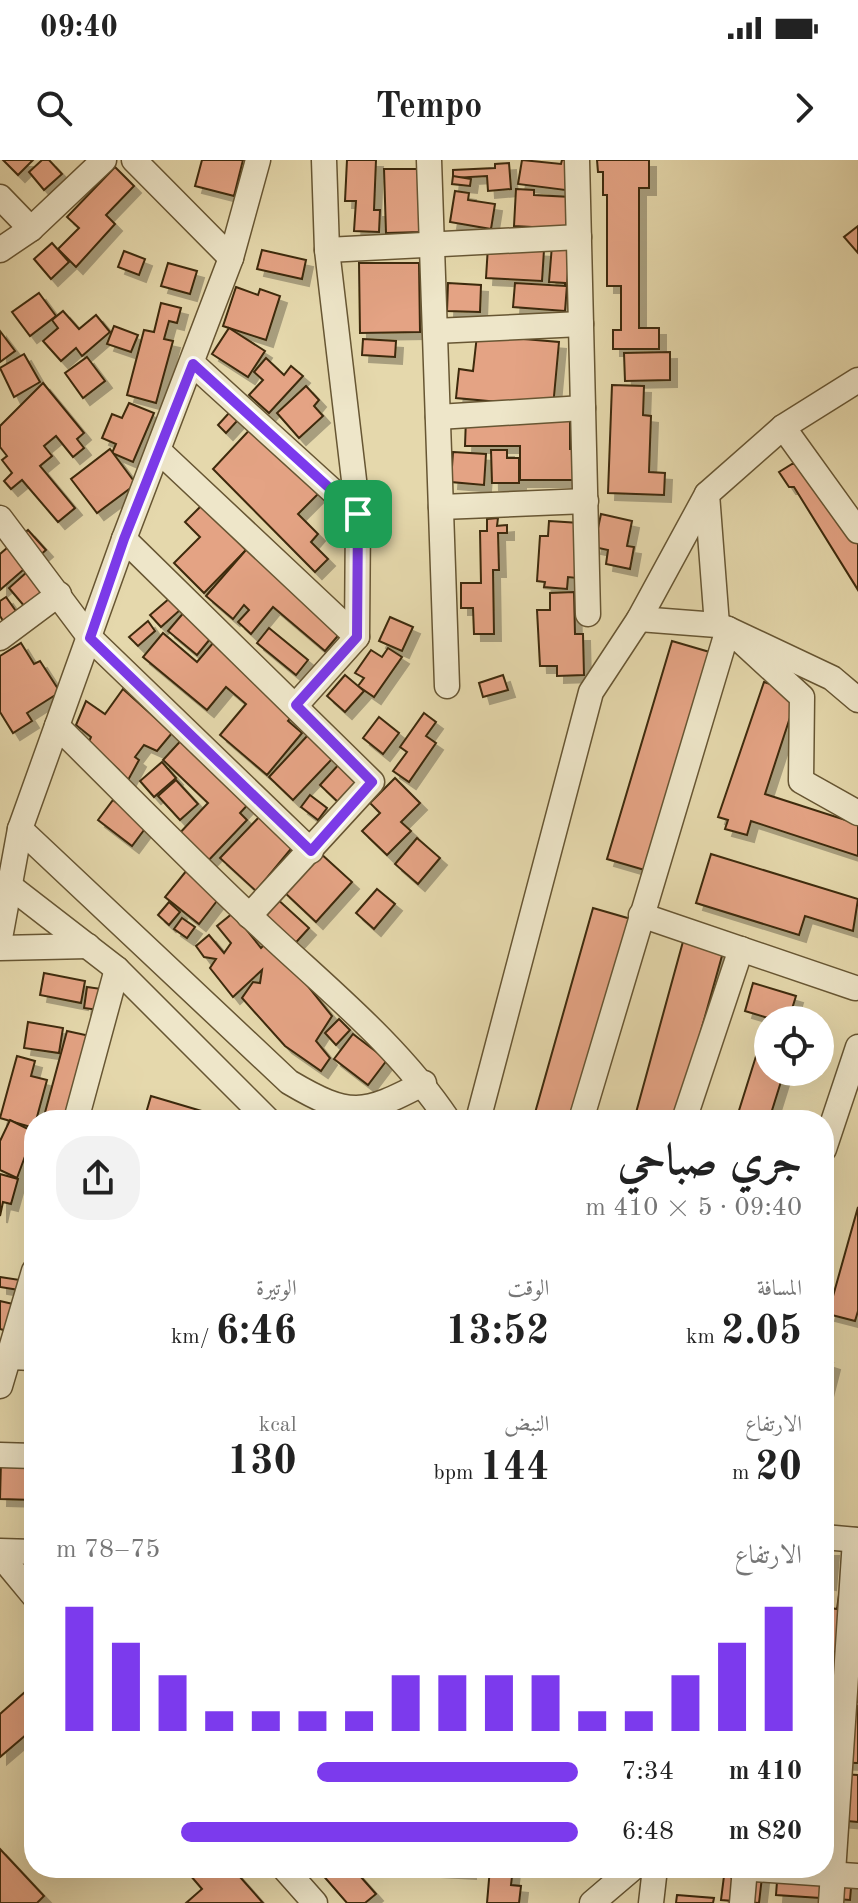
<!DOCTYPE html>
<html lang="ar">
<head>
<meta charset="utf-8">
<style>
	:root { --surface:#fff; --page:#f2f2f2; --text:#222; --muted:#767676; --accent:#7c3aed }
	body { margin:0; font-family:"Old Standard TT",Amiri,serif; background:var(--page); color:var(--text); direction:rtl; height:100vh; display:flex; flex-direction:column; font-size:30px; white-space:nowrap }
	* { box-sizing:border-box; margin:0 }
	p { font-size:26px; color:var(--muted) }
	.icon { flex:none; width:44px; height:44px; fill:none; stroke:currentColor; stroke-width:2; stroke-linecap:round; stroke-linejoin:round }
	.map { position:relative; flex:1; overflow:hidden; direction:ltr }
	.panel { position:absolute; left:24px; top:950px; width:810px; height:768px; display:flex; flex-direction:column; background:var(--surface); border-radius:32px; box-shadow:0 8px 32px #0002; direction:rtl }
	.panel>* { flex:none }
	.buttons { position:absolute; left:754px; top:846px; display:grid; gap:16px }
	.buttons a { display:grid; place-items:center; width:80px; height:80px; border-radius:50%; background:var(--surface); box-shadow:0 8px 32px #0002; font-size:40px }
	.pin { position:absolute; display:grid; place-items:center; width:68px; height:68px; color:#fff; margin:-34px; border-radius:16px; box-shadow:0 4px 12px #0006 }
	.round { display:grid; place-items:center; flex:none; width:84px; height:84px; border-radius:32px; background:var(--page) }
	.overview { display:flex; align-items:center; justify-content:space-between; height:136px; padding:0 32px }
	h1 { font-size:44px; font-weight:700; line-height:60px }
	.stats { display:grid; grid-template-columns:repeat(3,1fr); gap:12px; height:136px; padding:8px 32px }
	.stats div { display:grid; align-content:center }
	.stats b { font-size:40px; font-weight:700 }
	.stats small { font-size:22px; font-weight:400 }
	.stats p { font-size:22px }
	.chart { height:224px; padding:16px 32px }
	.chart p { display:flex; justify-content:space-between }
	.chart svg { width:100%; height:144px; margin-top:8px; stroke:var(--accent); stroke-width:6 }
	ul { padding:0 32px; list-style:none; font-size:26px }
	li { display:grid; grid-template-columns:128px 96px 1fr; align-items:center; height:60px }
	li i { height:20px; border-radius:10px; background:var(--accent) }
	.status { display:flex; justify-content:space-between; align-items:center; height:56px; padding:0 40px; background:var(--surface); direction:ltr }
	.status svg { height:22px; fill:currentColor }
	header { display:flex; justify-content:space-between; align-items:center; height:104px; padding:0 32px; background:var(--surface); font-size:36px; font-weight:700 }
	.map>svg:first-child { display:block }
	.building { fill:#e4a384; stroke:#3d2a0b; stroke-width:2; filter:url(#shadow) }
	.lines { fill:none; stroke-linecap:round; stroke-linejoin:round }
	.minor-casing { stroke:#675633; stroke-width:27 }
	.minor { stroke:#eee6c9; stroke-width:24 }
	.route-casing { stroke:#fff; stroke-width:16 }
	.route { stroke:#7c3aed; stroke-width:10 }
</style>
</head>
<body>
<div class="status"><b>09:40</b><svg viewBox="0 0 49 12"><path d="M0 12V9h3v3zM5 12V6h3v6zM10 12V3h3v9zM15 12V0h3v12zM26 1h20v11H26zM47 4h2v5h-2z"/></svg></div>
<header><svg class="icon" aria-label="forward" viewBox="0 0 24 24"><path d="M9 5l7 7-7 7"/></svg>Tempo<svg class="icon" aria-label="search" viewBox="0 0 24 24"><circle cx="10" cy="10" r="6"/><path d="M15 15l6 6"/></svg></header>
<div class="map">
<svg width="858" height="1743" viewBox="0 0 858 1743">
	<defs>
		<filter id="shadow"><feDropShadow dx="7" dy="7" stdDeviation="0" flood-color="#0004"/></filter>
	</defs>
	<rect width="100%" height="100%" fill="#e5d8ac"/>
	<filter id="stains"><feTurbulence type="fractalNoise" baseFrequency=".0025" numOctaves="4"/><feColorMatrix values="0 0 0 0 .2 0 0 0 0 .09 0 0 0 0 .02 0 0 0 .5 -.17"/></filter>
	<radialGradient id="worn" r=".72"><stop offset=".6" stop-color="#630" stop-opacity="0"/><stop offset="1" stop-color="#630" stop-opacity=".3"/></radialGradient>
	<g class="building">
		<polygon points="3,0 33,0 18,15"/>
		<polygon points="42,0 49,0 62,14 44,30 29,12"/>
		<polygon points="202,0 243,0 234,36 195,26"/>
		<polygon points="347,0 376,0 374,50 380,50 379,72 354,71 356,41 345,41"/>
		<polygon points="522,0 561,4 562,0 577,0 573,31 518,24"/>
		<polygon points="597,0 649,0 649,28 639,28 639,168 659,168 659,189 613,189 613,170 621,170 621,126 607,126 607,35 603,35 603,12 598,12"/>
		<polygon points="509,3 511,29 488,31 487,16 453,18 453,10 495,8 495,4"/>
		<polygon points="115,7 134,26 106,55 115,64 76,107 58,89 79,68 67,57"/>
		<polygon points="384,9 420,9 421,72 386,73"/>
		<polygon points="453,16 471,19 470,26 452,24"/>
		<polygon points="516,29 534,30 534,35 571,37 569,69 514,66"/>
		<polygon points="455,31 469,33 468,40 495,44 491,69 450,62"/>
		<polygon points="858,66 858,93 844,77"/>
		<polygon points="52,83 69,102 51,119 34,99"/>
		<polygon points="552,85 570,86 565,151 513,147 515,123 565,126 565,123 549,122"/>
		<polygon points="488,86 544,90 542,121 486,118"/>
		<polygon points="262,90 306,100 302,119 257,109"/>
		<polygon points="124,91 145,99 139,115 118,107"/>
		<polygon points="168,103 197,111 190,134 161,126"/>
		<polygon points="359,103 419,103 420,172 360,173"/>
		<polygon points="448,123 481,125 480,152 447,151"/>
		<polygon points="236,127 258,135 260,129 280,136 266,180 223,166"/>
		<polygon points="39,133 56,156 30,176 12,152"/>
		<polygon points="161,143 181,148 177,163 169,161 164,179 173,181 156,243 127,235 144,170 154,172"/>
		<polygon points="63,151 79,169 96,155 110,172 82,196 76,188 61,201 43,181 58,168 52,160"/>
		<polygon points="114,166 138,175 131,192 107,184"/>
		<polygon points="229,168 265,191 248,217 212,194"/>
		<polygon points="0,171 15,191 0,202"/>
		<polygon points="477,175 559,182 553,247 456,238 459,209 473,211"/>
		<polygon points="363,179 396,181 395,197 362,195"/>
		<polygon points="670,192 670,220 625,221 624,193"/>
		<polygon points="24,194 40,222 14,237 0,208"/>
		<polygon points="87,197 105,221 83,238 65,213"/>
		<polygon points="266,198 284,215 291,206 303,216 269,253 249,235 263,220 254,212"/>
		<polygon points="43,223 84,273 77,279 84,288 73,297 56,276 44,286 52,296 40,306 75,348 58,362 22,320 11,329 4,321 12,313 2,300 7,296 0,287 0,266"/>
		<polygon points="612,225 644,226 643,255 651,256 649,312 665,313 664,335 608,333"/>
		<polygon points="306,226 319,240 314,246 323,256 299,278 277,253"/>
		<polygon points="129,243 154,253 133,302 112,293 116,284 102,278 112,254 122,258"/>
		<polygon points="570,250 570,289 586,289 586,320 520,320 520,286 465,286 466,258"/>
		<polygon points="229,253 237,261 226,273 218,265"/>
		<polygon points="256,263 322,330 298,354 318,374 311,382 328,399 315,412 213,309"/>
		<polygon points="110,289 136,324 97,353 71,319"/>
		<polygon points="491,290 507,290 507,298 519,298 519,323 492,323"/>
		<polygon points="453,292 486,294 484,325 451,322"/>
		<polygon points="792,304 802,304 858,356 858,430 794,327 789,327 779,312"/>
		<polygon points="202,345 246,390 204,433 174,403 200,377 185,362"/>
		<polygon points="601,354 632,361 627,386 634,387 630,409 606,404 608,390 594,387"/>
		<polygon points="498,358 497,366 507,365 507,373 498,373 499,410 493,410 494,474 474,474 473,448 461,448 461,423 481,423 480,371 487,371 487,359"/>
		<polygon points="549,361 580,363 577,418 568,417 567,429 544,427 545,422 537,421 540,376 548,376"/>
		<polygon points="28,370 46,390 0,430 0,394"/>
		<polygon points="252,383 347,465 325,491 273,447 251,474 238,462 249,450 244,445 233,459 206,436"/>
		<polygon points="37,403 53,422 25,447 9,428"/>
		<polygon points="574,432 575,474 583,474 584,515 557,516 557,506 540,506 537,450 550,450 550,433"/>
		<polygon points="6,437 18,454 5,464 0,456 0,441"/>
		<polygon points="170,438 180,450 161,467 150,455"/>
		<polygon points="191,444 219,468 197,495 168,471"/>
		<polygon points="390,457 413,467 402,491 379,481"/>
		<polygon points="148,461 155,471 138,486 129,477"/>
		<polygon points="269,468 308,500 296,515 257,483"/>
		<polygon points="224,470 293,555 288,561 302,573 267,615 220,575 246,544 226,527 207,550 143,497 163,473 197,502"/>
		<polygon points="672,481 713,493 648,711 607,699"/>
		<polygon points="21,483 34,504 40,501 60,532 27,553 32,561 13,573 0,552 0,496"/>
		<polygon points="388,488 402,497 374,537 358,526 364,518 355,513 371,490 382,497"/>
		<polygon points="345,515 364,531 345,552 327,536"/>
		<polygon points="503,515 508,530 483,537 479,523"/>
		<polygon points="764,522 798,533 765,634 858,664 858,696 751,661 747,675 725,669 728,660 718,657"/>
		<polygon points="123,529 172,573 157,591 144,585 135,597 139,600 127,622 116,617 119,610 88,584 91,577 76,565 86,541 105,554"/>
		<polygon points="424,553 436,562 426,576 436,583 409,622 393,611 407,592 400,587"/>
		<polygon points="379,557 399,573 383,594 363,578"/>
		<polygon points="186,575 253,639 240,653 247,660 206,703 177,676 208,643 163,600"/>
		<polygon points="308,575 332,599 293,640 269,617"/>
		<polygon points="162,602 176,618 154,637 140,621"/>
		<polygon points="341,602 360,621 339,643 320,625"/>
		<polygon points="395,618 420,643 401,662 411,671 387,695 362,671 380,653 370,643"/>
		<polygon points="176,620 198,644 180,660 158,636"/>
		<polygon points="310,635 327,648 318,660 301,647"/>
		<polygon points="113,640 147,666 132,686 98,660"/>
		<polygon points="262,654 295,684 256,731 220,698"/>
		<polygon points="417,678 440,698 418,724 395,704"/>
		<polygon points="319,692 352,722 316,762 283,731"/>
		<polygon points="711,694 858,739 853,771 805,756 799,775 696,743"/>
		<polygon points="187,710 220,737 199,764 165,737"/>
		<polygon points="377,729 395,744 374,769 356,753"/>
		<polygon points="275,737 309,768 290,789 256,758"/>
		<polygon points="169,742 180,752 169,765 158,755"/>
		<polygon points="593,748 631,759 574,960 533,960"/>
		<polygon points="233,753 261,788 270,779 332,856 316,881 330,898 321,911 285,886 242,838 253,822 260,823 262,810 233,837 210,808 216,799 204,797 196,786 209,775 224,793 231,783 217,766"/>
		<polygon points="182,758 195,767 187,778 174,769"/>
		<polygon points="687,767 727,778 676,960 634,960"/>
		<polygon points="44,813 85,821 81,843 40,835"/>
		<polygon points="753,823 796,836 792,849 805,854 803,860 768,860 768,912 784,912 769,960 736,960 768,858 745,851"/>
		<polygon points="87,827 109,830 106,851 84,848"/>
		<polygon points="339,859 350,870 336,885 325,873"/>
		<polygon points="28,862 63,868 59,893 24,888"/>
		<polygon points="67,871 90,876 80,960 43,960"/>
		<polygon points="353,874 387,900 368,925 334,899"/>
		<polygon points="17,896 35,901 31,916 47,920 34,968 0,958"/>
		<polygon points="151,936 232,960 144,960"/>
		<polygon points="10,960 34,972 17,1018 0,1010 0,981"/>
		<polygon points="0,1014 18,1019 11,1044 3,1042 0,1056"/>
		<polygon points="858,1047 858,1151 855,1161 828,1154"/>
		<polygon points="0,1117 20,1120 19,1130 0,1127"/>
		<polygon points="0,1141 13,1144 7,1171 0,1169"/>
		<polygon points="824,1200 833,1203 824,1238"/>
		<polygon points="34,1222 34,1283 28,1282"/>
		<polygon points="1,1301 34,1303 34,1340 0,1339"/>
		<polygon points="824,1389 832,1389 829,1423 824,1422"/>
		<polygon points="858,1426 858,1542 833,1540 838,1492 824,1491 824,1447 837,1449 839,1435 850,1436"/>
		<polygon points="34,1524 34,1568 0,1597 0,1554"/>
		<polygon points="831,1544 858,1546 858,1603 825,1602 824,1605 824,1565 830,1566"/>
		<polygon points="824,1613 858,1615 858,1662 825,1659"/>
		<polygon points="0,1689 44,1736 37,1743 0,1743"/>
		<polygon points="184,1708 232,1708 263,1743 186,1743 202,1729"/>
		<polygon points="326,1708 353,1708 376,1734 365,1743 347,1743 321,1713"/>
		<polygon points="436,1708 469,1708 469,1712 435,1710"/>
		<polygon points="490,1708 513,1708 511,1725 521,1726 519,1743 487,1743"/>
		<polygon points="725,1708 763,1708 759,1743 721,1740"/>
		<polygon points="778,1708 852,1716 850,1740 776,1735"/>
		<polygon points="677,1735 714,1738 713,1743 676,1743"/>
	</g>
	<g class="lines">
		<g class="minor-casing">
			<g id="minor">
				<polyline points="134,0 231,98"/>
				<polyline points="429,0 447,526"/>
				<polyline points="577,0 588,454"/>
				<polyline points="0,37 31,69"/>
				<polyline points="0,90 31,69 104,0"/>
				<polyline points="327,90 579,77"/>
				<polyline points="435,171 581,164"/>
				<polyline points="193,204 358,354"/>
				<polyline points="438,257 583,248"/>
				<polyline points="783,267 858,371"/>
				<polyline points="159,291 357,477"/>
				<polyline points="441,347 586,341"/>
				<polyline points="0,358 90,478 311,691"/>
				<polyline points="124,379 372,622 249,756"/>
				<polyline points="639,459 717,465 728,469 832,518 858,540"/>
				<polyline points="717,465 707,334 783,267 858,220"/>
				<polyline points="0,478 59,434"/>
				<polyline points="296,545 357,477 358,354 327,90 324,0"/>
				<path d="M57 566C122 630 186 696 253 759 320 823 396 882 448 960"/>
				<path d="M20 669 289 922C350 958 363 955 424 923"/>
				<polyline points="11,727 117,809 268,960"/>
				<polyline points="641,755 855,828"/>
				<polyline points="0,778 20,669 124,379 231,98 258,0"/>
				<polyline points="0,788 88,786"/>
				<polyline points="76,960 117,809"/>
				<polyline points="478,960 591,532 639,459 707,334"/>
				<polyline points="581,960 728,469 802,537 801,621 858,653"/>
				<polyline points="684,960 741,789"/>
				<polyline points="824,989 858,887"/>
				<polyline points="9,1197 34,1198"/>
				<polyline points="0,1226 34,1111"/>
				<polyline points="0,1295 34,1296"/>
				<polyline points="824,1377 858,1380"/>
				<polyline points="0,1391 34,1392"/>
				<polyline points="0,1395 34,1436"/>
				<polyline points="284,1708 315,1743"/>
				<polyline points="739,1708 858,1716"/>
				<polyline points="592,1743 633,1708"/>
				<polyline points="651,1743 655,1708"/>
				<polyline points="742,1743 745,1708"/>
				<polyline points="831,1743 855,1380"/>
			</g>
		</g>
		<use href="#minor" class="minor"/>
	</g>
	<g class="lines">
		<g class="route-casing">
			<polygon id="route" points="193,204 358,354 357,477 296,545 372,622 311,691 90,478 124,379"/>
		</g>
		<use href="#route" class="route"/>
	</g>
	<rect width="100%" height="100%" filter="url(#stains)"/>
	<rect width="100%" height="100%" fill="url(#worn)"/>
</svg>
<div class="buttons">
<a><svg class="icon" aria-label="locate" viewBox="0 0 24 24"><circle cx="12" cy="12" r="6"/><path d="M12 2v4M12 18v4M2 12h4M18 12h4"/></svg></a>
</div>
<div class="pin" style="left:358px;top:354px;background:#1e9e55"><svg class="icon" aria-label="arrive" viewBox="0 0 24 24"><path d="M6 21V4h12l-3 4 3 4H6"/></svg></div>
<section class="panel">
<div class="overview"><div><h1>جري صباحي</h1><p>09:40 · 5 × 410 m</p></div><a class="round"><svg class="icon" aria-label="share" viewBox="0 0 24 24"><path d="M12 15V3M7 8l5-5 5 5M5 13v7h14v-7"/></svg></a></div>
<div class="stats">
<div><p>المسافة</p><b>2.05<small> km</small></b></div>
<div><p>الوقت</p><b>13:52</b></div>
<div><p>الوتيرة</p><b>6:46<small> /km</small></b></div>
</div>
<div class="stats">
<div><p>الارتفاع</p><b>20<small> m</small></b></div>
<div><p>النبض</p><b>144<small> bpm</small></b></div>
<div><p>kcal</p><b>130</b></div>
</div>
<div class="chart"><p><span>الارتفاع</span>75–78 m</p>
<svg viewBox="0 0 160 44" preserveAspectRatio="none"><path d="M5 44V6M15 44V17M25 44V27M35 44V38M45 44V38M55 44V38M65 44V38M75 44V27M85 44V27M95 44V27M105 44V27M115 44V38M125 44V38M135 44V27M145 44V17M155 44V6"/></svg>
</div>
<ul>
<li><b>410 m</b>7:34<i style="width:50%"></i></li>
<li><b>820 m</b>6:48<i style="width:76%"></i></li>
</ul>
</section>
</div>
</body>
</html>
